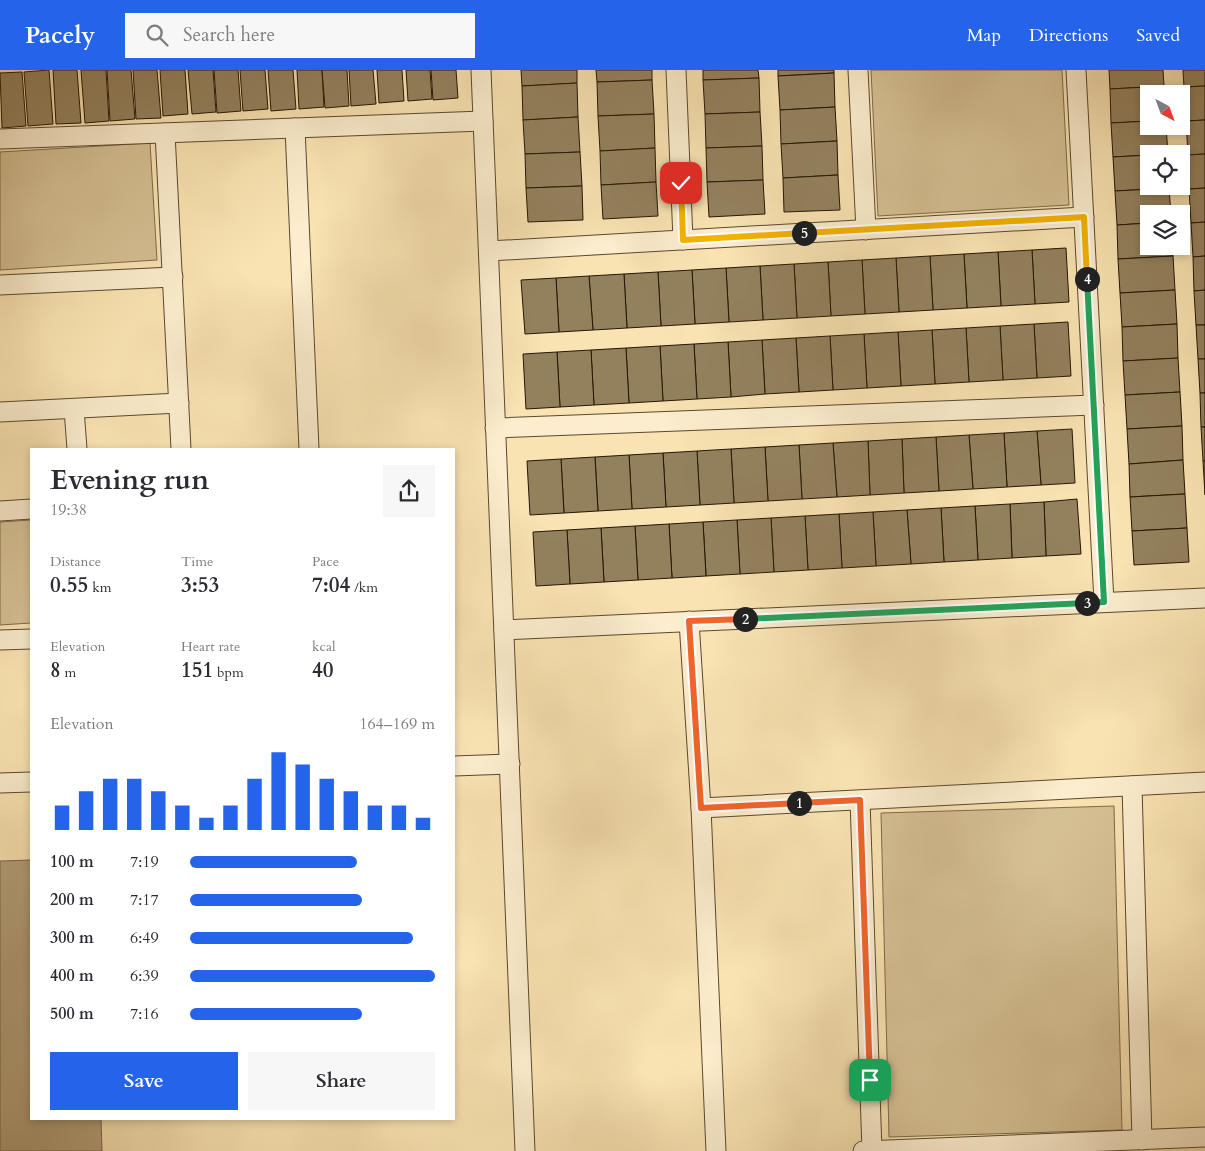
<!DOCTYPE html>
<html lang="en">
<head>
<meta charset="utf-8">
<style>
	:root { --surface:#fff; --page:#f7f7f7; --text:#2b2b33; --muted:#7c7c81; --accent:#2563eb }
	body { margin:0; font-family:Cardo,serif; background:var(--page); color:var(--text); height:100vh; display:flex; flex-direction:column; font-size:19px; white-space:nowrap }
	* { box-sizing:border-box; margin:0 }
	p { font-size:16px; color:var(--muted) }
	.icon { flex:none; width:28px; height:28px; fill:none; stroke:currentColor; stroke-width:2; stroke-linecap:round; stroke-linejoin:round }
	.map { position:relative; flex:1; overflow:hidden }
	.drawer { position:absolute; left:30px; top:378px; width:425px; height:672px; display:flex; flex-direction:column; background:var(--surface); border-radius:0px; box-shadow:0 2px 8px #0003 }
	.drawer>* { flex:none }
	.needle { width:32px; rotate:139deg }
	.fabs { position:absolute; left:1140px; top:15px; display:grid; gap:10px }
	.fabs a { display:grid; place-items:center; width:50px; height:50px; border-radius:0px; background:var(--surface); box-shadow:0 2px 8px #0003; font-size:25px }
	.pin { position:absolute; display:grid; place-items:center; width:42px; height:42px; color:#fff; margin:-21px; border-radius:10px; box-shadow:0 2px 8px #0006 }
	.km { position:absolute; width:25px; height:25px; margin:-12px; border-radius:50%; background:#222; color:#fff; font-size:14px; line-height:25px; text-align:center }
	.round { display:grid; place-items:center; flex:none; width:52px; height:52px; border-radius:0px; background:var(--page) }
	.summary { display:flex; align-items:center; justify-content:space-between; height:85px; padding:0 20px }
	h1 { font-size:28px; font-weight:600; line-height:38px }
	.stats { display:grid; grid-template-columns:repeat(3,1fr); gap:8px; height:85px; padding:5px 20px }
	.stats div { display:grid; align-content:center }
	.stats b { font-size:21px; font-weight:600 }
	.stats small { font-size:14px; font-weight:400 }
	.stats p { font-size:14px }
	.chart { height:140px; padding:10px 20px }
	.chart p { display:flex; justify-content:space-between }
	.chart svg { width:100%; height:90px; margin-top:5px; stroke:var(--accent); stroke-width:6 }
	.button { display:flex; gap:10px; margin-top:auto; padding:10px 20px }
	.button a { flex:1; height:58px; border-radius:0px; background:var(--accent); color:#fff; font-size:20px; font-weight:600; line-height:58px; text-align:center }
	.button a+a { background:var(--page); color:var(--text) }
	ul { padding:0 20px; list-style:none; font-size:16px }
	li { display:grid; grid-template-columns:80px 60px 1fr; align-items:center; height:38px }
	li i { height:12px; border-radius:6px; background:var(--accent) }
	header { display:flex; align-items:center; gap:30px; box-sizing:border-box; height:70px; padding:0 25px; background:var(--accent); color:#fff }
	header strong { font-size:24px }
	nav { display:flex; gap:28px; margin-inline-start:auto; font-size:18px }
	.search { width:350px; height:45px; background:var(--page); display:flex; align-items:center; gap:12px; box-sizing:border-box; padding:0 18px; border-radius:0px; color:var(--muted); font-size:19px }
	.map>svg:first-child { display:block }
	.green { fill:#d5c094; stroke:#7d6b4c }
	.water { fill:#b19d77; stroke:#796749 }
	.building { fill:#93815e; stroke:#251604 }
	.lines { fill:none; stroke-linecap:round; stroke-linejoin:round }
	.minor-casing { stroke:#5a4930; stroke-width:21 }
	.minor { stroke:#fbedcd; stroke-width:19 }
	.split-1-casing { stroke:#fff; stroke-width:10 }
	.split-2-casing { stroke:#fff; stroke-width:10 }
	.split-3-casing { stroke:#fff; stroke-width:10 }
	.split-4-casing { stroke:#fff; stroke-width:10 }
	.split-5-casing { stroke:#fff; stroke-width:10 }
	.split-6-casing { stroke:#fff; stroke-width:10 }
	.split-1 { stroke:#f0652b; stroke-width:6 }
	.split-2 { stroke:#f0652b; stroke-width:6 }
	.split-3 { stroke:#22a559; stroke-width:6 }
	.split-4 { stroke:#22a559; stroke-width:6 }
	.split-5 { stroke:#f5b400; stroke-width:6 }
	.split-6 { stroke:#f5b400; stroke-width:6 }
</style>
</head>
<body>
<header>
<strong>Pacely</strong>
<div class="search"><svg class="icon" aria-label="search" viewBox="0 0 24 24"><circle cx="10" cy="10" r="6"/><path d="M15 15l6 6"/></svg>Search here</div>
<nav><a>Map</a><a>Directions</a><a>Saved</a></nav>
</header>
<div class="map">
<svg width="1205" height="1081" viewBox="0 0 1205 1081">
	<rect width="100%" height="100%" fill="#f9e3b2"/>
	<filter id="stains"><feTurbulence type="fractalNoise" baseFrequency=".004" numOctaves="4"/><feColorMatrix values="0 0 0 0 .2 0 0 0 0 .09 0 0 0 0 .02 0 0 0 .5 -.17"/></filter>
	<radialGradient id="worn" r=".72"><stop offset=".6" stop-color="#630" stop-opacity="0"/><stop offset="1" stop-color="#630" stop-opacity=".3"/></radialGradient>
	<g class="green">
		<polygon points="871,0 1062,0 1069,135 878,146"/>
		<polygon points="150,73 157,190 0,200 0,82"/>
		<polygon points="31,450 31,553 0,555 0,452"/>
		<polygon points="1114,736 1122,1060 889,1067 881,743"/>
	</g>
	<polygon class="water" points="31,790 31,1049 101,1049 102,1081 0,1081 0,791"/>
	<g class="building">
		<polygon points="49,0 53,54 28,56 24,2"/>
		<polygon points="53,0 77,0 81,53 56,54"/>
		<polygon points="81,0 106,0 109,51 85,53"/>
		<polygon points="107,0 131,0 135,49 110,51"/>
		<polygon points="133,0 157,0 161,48 136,49"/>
		<polygon points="160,0 185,0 188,44 163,46"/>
		<polygon points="188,0 213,0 216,42 192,44"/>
		<polygon points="214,0 238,0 241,41 217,43"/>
		<polygon points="240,0 265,0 268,39 243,41"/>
		<polygon points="268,0 293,0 296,39 271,41"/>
		<polygon points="297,0 322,0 324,37 299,39"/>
		<polygon points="322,0 347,0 349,36 325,38"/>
		<polygon points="349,0 373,0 376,34 351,36"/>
		<polygon points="377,0 402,0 404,31 379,33"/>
		<polygon points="406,0 430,0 432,29 408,31"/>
		<polygon points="431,0 456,0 458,28 433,30"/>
		<polygon points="521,0 577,0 577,13 522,16"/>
		<polygon points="596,0 652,0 652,10 597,12"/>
		<polygon points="703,0 758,0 759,8 703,10"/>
		<polygon points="778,0 834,0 834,3 778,6"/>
		<polygon points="1109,0 1163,0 1164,16 1110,19"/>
		<polygon points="1183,0 1205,0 1205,16 1184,17"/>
		<polygon points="22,2 26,56 2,58 0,3"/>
		<polygon points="834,3 835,37 780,40 778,6"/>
		<polygon points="759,8 760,42 705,44 703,10"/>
		<polygon points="652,10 654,44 598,46 597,12"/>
		<polygon points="577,13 578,47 523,50 522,16"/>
		<polygon points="1164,16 1164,24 1149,24 1149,51 1111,53 1110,19"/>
		<polygon points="1205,16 1205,50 1186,51 1184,17"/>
		<polygon points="835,37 837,71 781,74 780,40"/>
		<polygon points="760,42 762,76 706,78 705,44"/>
		<polygon points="654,44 655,78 600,81 598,46"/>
		<polygon points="578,47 580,82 525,84 523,50"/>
		<polygon points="1205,50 1205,84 1188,85 1186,51"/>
		<polygon points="1149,51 1149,56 1166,56 1168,84 1113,87 1111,53"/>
		<polygon points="837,71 838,105 783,108 781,74"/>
		<polygon points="762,76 763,110 707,112 706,78"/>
		<polygon points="655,78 656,112 601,115 600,81"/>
		<polygon points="580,82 582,116 526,118 525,84"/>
		<polygon points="1205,84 1205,118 1189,119 1188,85"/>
		<polygon points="1149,85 1149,116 1169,116 1169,118 1115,121 1113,87"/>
		<polygon points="838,105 840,140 784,142 783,108"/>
		<polygon points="763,110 765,144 709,147 707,112"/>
		<polygon points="656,112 658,146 603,149 601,115"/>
		<polygon points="582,116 583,150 528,152 526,118"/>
		<polygon points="1169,118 1171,144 1149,144 1149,153 1117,155 1115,121"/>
		<polygon points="1205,118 1205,152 1191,153 1189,119"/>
		<polygon points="1205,152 1205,186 1193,187 1191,153"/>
		<polygon points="1149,153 1149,176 1172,176 1173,186 1118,189 1117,155"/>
		<polygon points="1066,178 1069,232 1035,234 1032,180"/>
		<polygon points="1032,180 1035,234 1001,236 998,182"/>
		<polygon points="998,182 1001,236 967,238 964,184"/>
		<polygon points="964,184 967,238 933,240 930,186"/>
		<polygon points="930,186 933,240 899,242 896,188"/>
		<polygon points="1173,186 1175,220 1120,223 1118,189"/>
		<polygon points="1205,186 1205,220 1194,221 1193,187"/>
		<polygon points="896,188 899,242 865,244 862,190"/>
		<polygon points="862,190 865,244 831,246 828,192"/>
		<polygon points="828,192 831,246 797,248 794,194"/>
		<polygon points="794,194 797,248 763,250 760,196"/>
		<polygon points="760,196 763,250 729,252 726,198"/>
		<polygon points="726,198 729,252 695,254 692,200"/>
		<polygon points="692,200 695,254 661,256 658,202"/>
		<polygon points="658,202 661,256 627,258 624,204"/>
		<polygon points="624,204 627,258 593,260 589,206"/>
		<polygon points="589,206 593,260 559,262 556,208"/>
		<polygon points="556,208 559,262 525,264 521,210"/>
		<polygon points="1175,220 1177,254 1122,257 1120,223"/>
		<polygon points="1205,220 1205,255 1196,255 1194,221"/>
		<polygon points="1068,252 1071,306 1037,308 1034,254"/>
		<polygon points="1034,254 1037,308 1003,310 1000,256"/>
		<polygon points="1177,254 1178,288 1123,291 1122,257"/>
		<polygon points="1196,255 1205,255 1205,289 1198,289"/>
		<polygon points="1000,256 1003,310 969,312 966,258"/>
		<polygon points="966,258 969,312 935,314 932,260"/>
		<polygon points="932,260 935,314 901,316 898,262"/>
		<polygon points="898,262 901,316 867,318 864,264"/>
		<polygon points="864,264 867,318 833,320 830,266"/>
		<polygon points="830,266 833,320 799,322 796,268"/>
		<polygon points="796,268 799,322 765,324 762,270"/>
		<polygon points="762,270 765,324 731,327 728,272"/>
		<polygon points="728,272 731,327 697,329 694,274"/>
		<polygon points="694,274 697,329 663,331 660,276"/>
		<polygon points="660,276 663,331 629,333 626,278"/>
		<polygon points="626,278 629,333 594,335 591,280"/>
		<polygon points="591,280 594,335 560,337 557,282"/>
		<polygon points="557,282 560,337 526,339 523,284"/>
		<polygon points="1178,288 1180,322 1125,325 1123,291"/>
		<polygon points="1198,289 1205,289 1205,323 1200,323"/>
		<polygon points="1180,322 1182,356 1127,359 1125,325"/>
		<polygon points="1200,323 1205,323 1205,357 1201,357"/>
		<polygon points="1182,356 1183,390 1129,394 1127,359"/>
		<polygon points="1201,357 1205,357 1205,391 1203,391"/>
		<polygon points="1072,359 1075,413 1041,415 1037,361"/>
		<polygon points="1037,361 1041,415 1007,417 1004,363"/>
		<polygon points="1004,363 1007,417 973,419 969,365"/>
		<polygon points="969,365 973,419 939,421 936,367"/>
		<polygon points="936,367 939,421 904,423 902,369"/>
		<polygon points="902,369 904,423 870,425 868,371"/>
		<polygon points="868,371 870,425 837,427 833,373"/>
		<polygon points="833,373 837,427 802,429 799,375"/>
		<polygon points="799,375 802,429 768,431 765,377"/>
		<polygon points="765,377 768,431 734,433 731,379"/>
		<polygon points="731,379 734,433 700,435 697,381"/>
		<polygon points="697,381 700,435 666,437 663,383"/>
		<polygon points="663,383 666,437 632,439 629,385"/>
		<polygon points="629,385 632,439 598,441 595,387"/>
		<polygon points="595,387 598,441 564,443 561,389"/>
		<polygon points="561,389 564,443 530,445 527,391"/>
		<polygon points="1183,390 1185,424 1130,427 1129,394"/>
		<polygon points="1203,391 1205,391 1205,425"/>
		<polygon points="1185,424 1187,458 1132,461 1130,427"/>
		<polygon points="1077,429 1081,484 1046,486 1044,432"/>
		<polygon points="1044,432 1046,486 1012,488 1010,434"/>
		<polygon points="1010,434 1012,488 978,490 975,436"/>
		<polygon points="975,436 978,490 944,492 941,438"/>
		<polygon points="941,438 944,492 911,494 907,440"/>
		<polygon points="907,440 911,494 876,496 873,442"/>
		<polygon points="873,442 876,496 842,498 839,444"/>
		<polygon points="839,444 842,498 808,500 805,446"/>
		<polygon points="805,446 808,500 774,502 771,448"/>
		<polygon points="771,448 774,502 740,504 737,450"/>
		<polygon points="737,450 740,504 706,506 703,452"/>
		<polygon points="703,452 706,506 672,508 669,454"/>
		<polygon points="669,454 672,508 638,510 635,456"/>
		<polygon points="635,456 638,510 604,512 601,458"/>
		<polygon points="601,458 604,512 570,514 567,460"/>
		<polygon points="1187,458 1189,492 1134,495 1132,461"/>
		<polygon points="567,460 570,514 536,516 533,462"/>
	</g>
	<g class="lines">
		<g class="minor-casing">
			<g id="minor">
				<polyline points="481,0 525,1081"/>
				<polyline points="676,0 683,170"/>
				<polyline points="858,0 866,160"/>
				<polyline points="1076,0 1104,532"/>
				<polyline points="295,58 309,379"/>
				<polyline points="165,63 181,379"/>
				<polyline points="0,69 483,51"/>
				<polyline points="489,181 1084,147"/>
				<polyline points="0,215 173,207"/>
				<polyline points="74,339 77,379"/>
				<polyline points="0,342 179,333"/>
				<polyline points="495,358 1094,335"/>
				<polyline points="0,441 31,439"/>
				<polyline points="689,551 701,738 716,1081"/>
				<polyline points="504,560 1205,528"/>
				<polyline points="0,570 31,569"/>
				<polyline points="454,696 510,694"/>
				<polyline points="0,713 31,712"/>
				<polyline points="1132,716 1142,1070"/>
				<polyline points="860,730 872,1081"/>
				<polyline points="701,738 1205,712"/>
				<polyline points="863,1081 1205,1067"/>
			</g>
		</g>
		<use href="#minor" class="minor"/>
	</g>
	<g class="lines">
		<g class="split-1-casing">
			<polyline id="split-1" points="799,733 860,730 870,1010"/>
		</g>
		<g class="split-2-casing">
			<polyline id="split-2" points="745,549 689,551 701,738 799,733"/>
		</g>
		<g class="split-3-casing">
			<polyline id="split-3" points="745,549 1087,533"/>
		</g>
		<g class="split-4-casing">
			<polyline id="split-4" points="1087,533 1104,532 1087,209"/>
		</g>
		<g class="split-5-casing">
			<polyline id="split-5" points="804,163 1084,147 1087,209"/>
		</g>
		<g class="split-6-casing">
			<polyline id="split-6" points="681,113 683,170 804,163"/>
		</g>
		<use href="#split-1" class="split-1"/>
		<use href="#split-2" class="split-2"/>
		<use href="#split-3" class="split-3"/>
		<use href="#split-4" class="split-4"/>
		<use href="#split-5" class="split-5"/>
		<use href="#split-6" class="split-6"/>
	</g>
	<rect width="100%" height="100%" filter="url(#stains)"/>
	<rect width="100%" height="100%" fill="url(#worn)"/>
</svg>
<div class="fabs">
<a><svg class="needle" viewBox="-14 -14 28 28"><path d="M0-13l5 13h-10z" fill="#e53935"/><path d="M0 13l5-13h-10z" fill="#7c7c81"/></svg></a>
<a><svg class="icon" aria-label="locate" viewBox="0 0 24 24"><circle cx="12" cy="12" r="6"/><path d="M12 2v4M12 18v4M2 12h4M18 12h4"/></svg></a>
<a><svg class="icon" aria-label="layers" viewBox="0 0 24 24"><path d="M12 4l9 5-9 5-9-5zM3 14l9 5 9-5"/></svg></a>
</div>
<div class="pin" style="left:870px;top:1010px;background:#1e9e55"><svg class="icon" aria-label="arrive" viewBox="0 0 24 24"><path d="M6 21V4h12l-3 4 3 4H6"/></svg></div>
<div class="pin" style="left:681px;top:113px;background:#d93025"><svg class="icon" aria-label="check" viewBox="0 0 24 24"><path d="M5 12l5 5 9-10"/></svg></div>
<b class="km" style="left:799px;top:733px">1</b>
<b class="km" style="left:745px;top:549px">2</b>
<b class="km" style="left:1087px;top:533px">3</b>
<b class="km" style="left:1087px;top:209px">4</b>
<b class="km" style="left:804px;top:163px">5</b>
<section class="drawer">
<div class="summary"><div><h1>Evening run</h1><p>19:38</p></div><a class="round"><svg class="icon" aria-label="share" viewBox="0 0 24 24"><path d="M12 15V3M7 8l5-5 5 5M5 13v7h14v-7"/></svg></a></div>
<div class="stats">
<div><p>Distance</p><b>0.55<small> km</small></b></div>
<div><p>Time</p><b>3:53</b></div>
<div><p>Pace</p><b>7:04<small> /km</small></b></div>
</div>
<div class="stats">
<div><p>Elevation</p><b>8<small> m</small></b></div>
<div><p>Heart rate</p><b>151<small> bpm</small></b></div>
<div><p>kcal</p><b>40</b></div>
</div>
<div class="chart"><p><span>Elevation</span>164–169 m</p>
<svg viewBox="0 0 160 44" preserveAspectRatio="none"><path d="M5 44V32M15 44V25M25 44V19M35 44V19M45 44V25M55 44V32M65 44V38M75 44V32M85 44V19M95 44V6M105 44V12M115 44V19M125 44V25M135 44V32M145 44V32M155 44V38"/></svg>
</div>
<ul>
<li><b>100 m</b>7:19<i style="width:68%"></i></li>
<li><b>200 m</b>7:17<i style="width:70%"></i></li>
<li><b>300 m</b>6:49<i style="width:91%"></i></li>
<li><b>400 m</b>6:39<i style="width:100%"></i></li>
<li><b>500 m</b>7:16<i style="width:70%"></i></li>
</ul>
<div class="button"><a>Save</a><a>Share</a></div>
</section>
</div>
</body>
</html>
